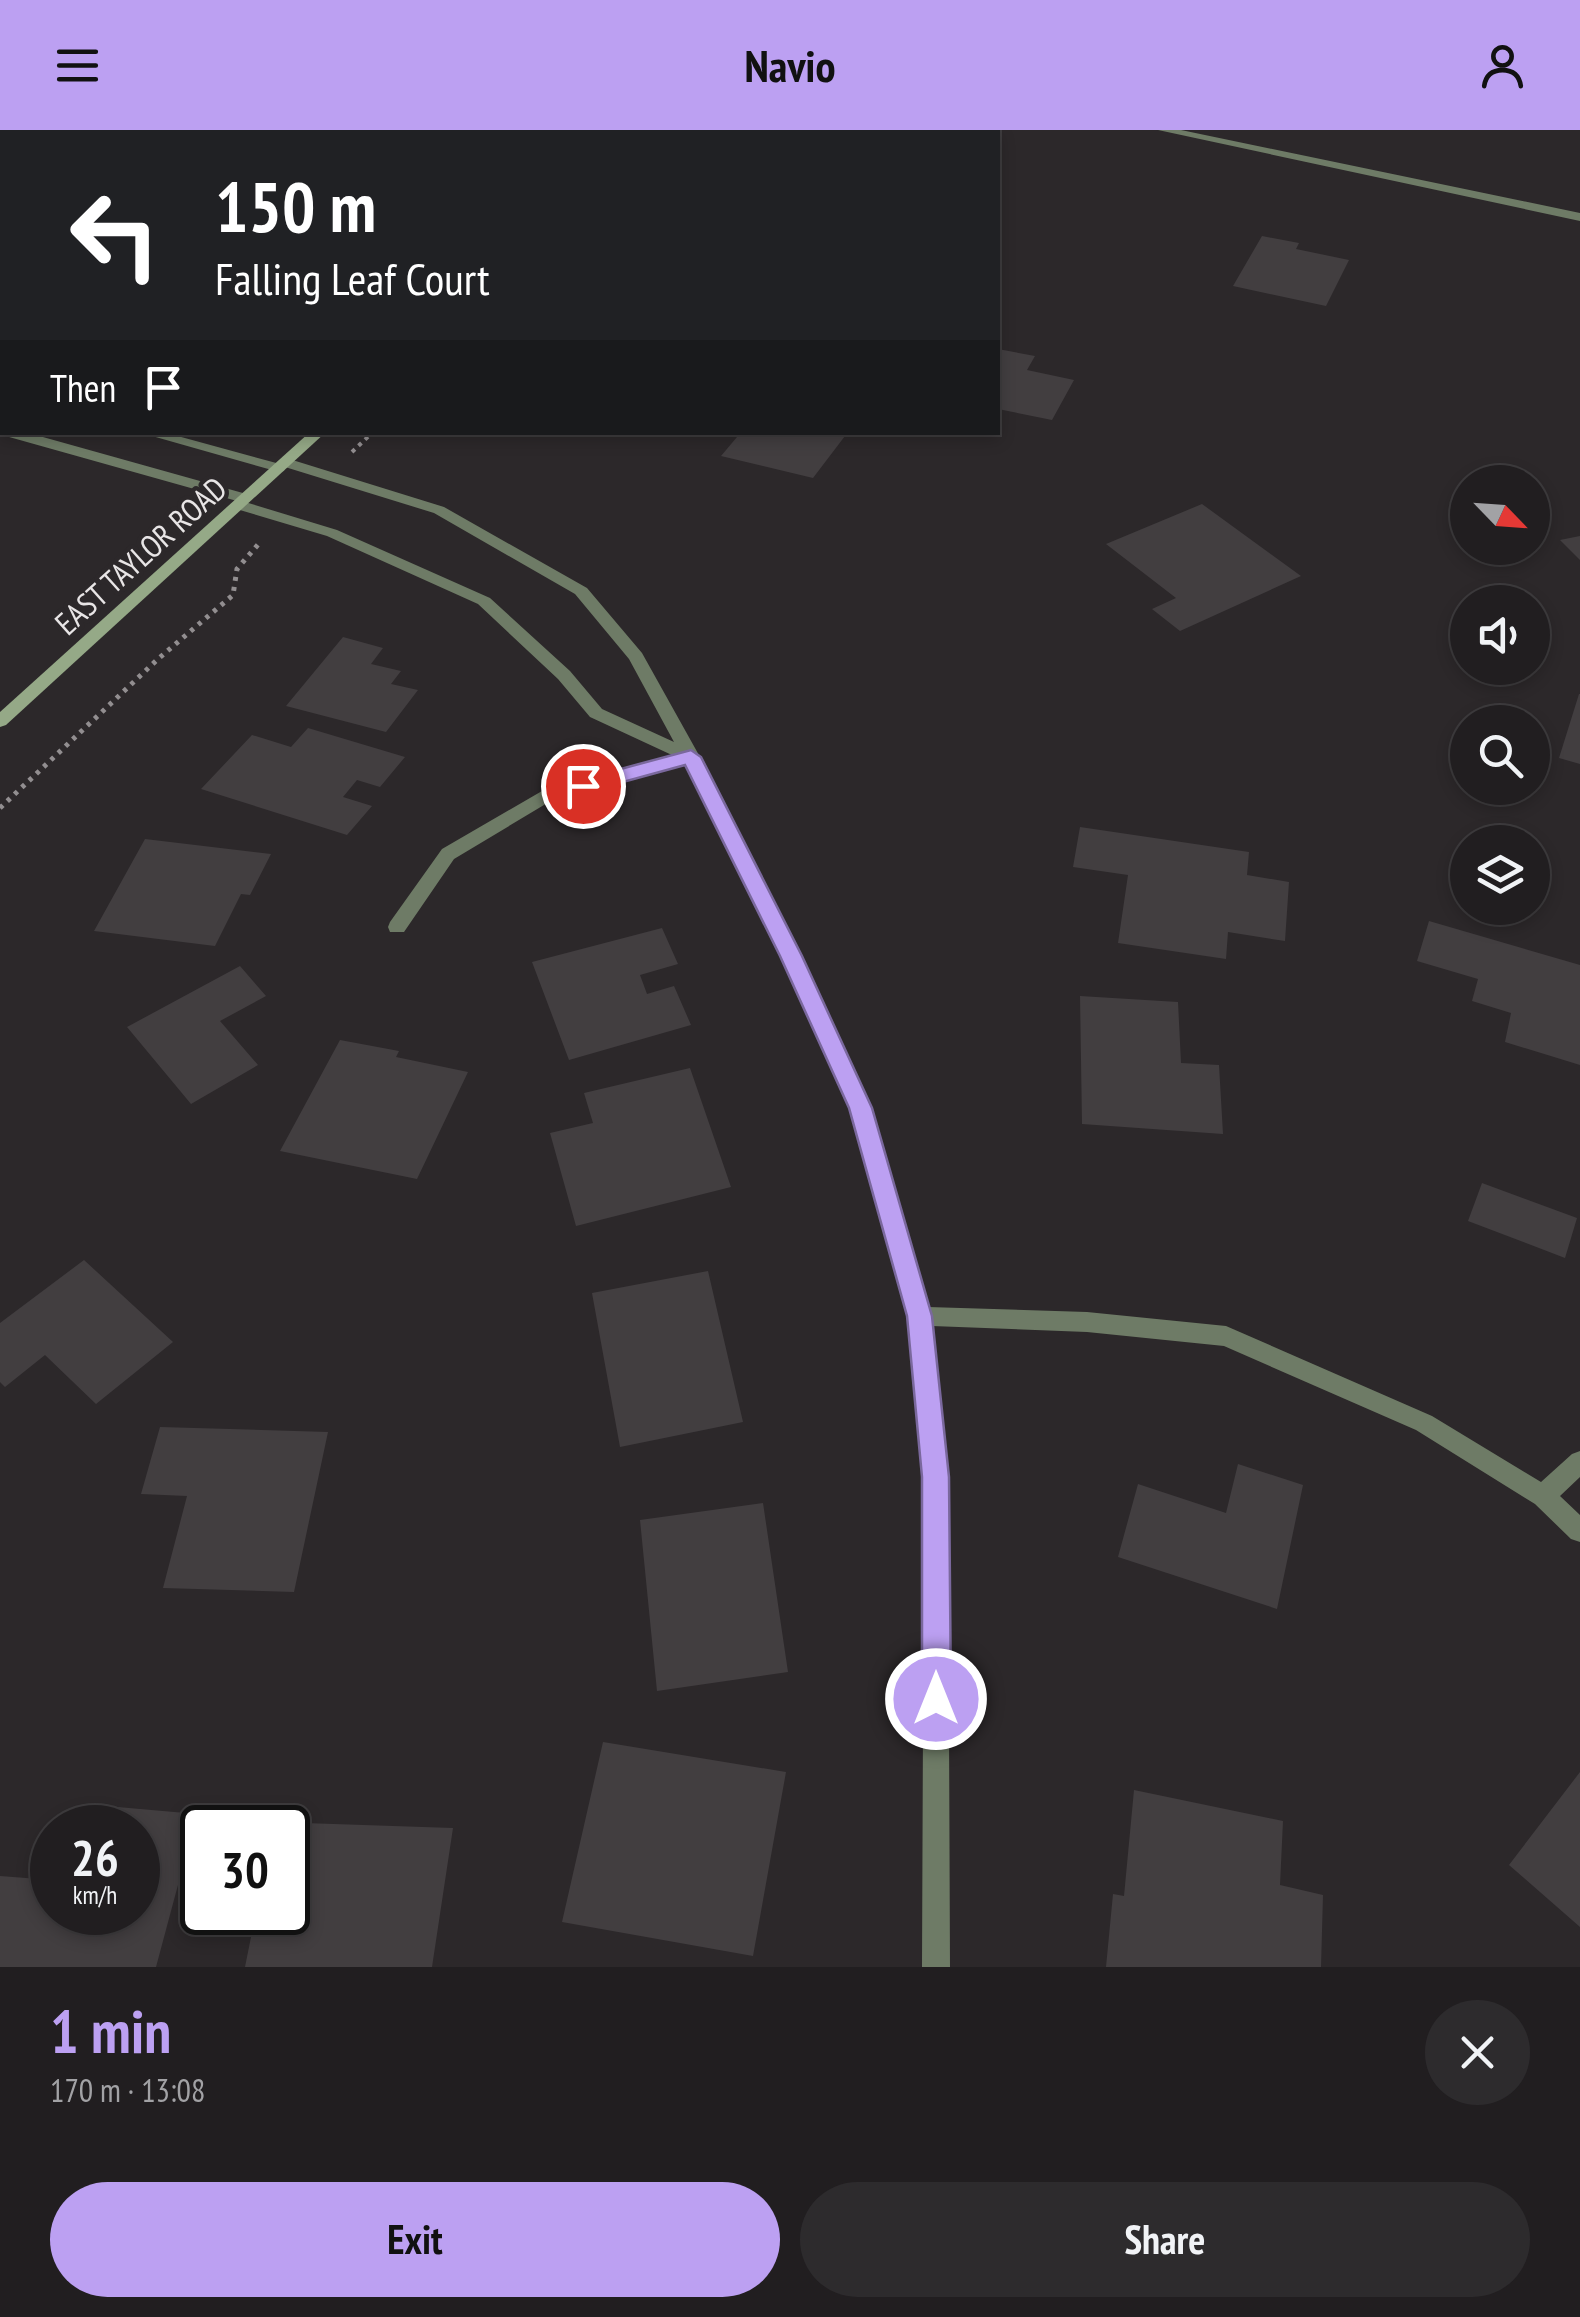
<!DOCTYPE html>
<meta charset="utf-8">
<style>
:root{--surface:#211e20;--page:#2d2b2d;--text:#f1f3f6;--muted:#a2a2a5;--line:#3e3c3e;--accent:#bca0f2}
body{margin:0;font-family:"PT Sans Narrow",sans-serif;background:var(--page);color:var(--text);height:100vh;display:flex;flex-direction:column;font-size:38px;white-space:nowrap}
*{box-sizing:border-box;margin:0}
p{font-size:32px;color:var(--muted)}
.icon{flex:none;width:55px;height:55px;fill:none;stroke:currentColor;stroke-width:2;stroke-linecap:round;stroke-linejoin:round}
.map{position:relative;height:1837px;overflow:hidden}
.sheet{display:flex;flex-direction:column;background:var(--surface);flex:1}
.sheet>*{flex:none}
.top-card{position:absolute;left:0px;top:0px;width:1000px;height:305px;box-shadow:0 5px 15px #0003,0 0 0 2px var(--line);background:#202124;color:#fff;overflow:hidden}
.needle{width:65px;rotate:115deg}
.tools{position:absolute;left:1450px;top:335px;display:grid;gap:20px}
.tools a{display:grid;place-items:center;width:100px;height:100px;border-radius:50%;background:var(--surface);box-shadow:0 5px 15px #0003,0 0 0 2px var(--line);font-size:50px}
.speed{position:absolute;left:30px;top:1675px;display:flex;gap:20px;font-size:50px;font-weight:700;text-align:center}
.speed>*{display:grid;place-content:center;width:130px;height:130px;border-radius:50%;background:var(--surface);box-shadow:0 5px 15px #0003,0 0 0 2px var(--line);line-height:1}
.speed small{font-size:25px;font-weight:400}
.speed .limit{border:5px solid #111;border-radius:15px;background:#fff;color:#111}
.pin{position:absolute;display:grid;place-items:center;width:85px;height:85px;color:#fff;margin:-42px;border:5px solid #fff;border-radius:50%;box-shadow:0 2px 10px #0007}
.me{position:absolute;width:110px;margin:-55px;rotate:0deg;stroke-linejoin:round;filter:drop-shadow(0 0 8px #0008)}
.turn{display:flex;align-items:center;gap:35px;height:210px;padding:0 50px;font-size:45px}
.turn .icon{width:130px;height:130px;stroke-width:2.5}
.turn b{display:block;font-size:70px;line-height:85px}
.then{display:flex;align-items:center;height:95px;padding:0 50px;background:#0003;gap:20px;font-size:38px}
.round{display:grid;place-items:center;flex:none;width:105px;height:105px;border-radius:52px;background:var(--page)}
.headline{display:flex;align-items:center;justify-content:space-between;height:170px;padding:0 50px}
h1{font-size:60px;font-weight:700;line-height:75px;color:var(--accent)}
.action{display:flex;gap:20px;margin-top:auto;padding:20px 50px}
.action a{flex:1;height:115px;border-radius:60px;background:var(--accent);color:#111;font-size:40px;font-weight:700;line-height:115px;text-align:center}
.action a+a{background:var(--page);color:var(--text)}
header{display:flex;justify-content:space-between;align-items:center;height:130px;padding:0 50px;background:var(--accent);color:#111;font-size:45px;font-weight:700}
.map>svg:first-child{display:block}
.building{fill:#423e40}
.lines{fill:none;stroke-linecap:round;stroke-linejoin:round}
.path-far1{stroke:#928e90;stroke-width:4;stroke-dasharray:4 5;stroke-linecap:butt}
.path{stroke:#928e90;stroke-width:5;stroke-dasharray:4 6;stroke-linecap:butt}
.minor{fill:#6e7b66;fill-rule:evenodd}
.secondary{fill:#95a987;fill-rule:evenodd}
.route{fill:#bca0f2;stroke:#7a689d;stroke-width:2.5}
.labels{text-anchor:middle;stroke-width:9;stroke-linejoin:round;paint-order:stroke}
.far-street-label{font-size:32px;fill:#e8e5e6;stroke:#2c282a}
</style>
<header><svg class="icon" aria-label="menu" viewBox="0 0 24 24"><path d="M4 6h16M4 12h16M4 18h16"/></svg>Navio<svg class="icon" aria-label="person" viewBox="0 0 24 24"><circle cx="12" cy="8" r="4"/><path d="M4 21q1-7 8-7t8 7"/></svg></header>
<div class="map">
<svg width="1580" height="1837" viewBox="0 0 1580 1837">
<rect width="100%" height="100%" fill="#2c282a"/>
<!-- building -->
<path class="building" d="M1262 106 1299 113 1296 119 1349 130 1326 176 1233 156Z
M998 219 1035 226 1027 240 1074 250 1052 290 998 279Z
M724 302H830L845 306 813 348 721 326 737 307Z
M1202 374 1301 446 1180 501 1152 479 1176 468 1106 414Z
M1580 406V430L1560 410Z
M343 507 383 518 371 534 401 541 391 554 418 560 386 602 286 576Z
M1579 564H1580V634L1559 628Z
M308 598 405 627 380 657 357 650 343 667 372 676 347 705 201 659 252 605 291 617Z
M1080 697 1249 722 1247 745 1289 752 1285 811 1228 802 1226 829 1118 813 1128 745 1073 737Z
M145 709 271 724 250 765 241 764 215 816 94 801Z
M1429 791 1580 835V935L1505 912 1511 883 1472 871 1478 849 1417 831Z
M662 798 678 834 640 845 647 864 674 856 691 895 569 930 532 832Z
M240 836 266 866 220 891 258 935 191 974 127 897Z
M1080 866 1178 872 1181 933 1219 935 1223 1004 1082 994Z
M340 910 399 921 396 927 468 942 417 1049 280 1021Z
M690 938 731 1057 576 1096 550 1003 593 993 584 963Z
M1482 1053 1577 1088 1565 1128 1468 1091Z
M84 1130 173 1212 96 1274 45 1225 5 1257 0 1252V1193Z
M708 1141 743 1292 620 1317 592 1163Z
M160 1297 328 1302 294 1462 163 1458 187 1366 141 1364Z
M1238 1334 1303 1355 1277 1479 1118 1427 1138 1354 1226 1383Z
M763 1373 788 1542 657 1561 640 1390Z
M603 1612 786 1642 753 1826 562 1792Z
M1580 1642V1797L1509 1735Z
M1134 1660 1283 1691 1280 1755 1323 1765 1321 1837H1106L1113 1764 1124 1766Z
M106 1676 197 1684 156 1837H0V1746L52 1750V1782H138V1698H100Z
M274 1692 453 1698 432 1837H245L256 1782H288V1698H273Z"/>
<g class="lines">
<!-- path-far1 -->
<path class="path-far1" d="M352 322 373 302"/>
<!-- path -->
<path class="path" d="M0 678 158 529 233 465 237 439 261 411"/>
<!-- minor -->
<path class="minor" d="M1158 0H1181L1580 83V91Z
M2 151V160L0 161V152Z
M0 260H2V269H0Z
M2 299V302H25L250 365 253 368 245 372 337 400 490 468 570 541 602 579 674 612 629 529 575 464 434 383 285 337 284 341 279 342 138 302H163L280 334 281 329 286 328 444 377 587 458 642 523 700 627 801 827 870 978 928 1177 1087 1182 1226 1196 1432 1286 1541 1352 1572 1324 1580 1321V1347L1560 1366 1580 1385V1412L1571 1409 1535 1374 1416 1300 1224 1216 1087 1202 932 1196 948 1347 950 1837H922L924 1347 909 1186 850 978 781 827 686 634 554 669 454 729 404 802H390L388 797 390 792 442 719 542 661 674 626 590 587 558 549 478 474 327 406 233 378 230 375 237 371 2 305Z"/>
<!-- secondary -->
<path class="secondary" d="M310 302H326L6 595 0 597V582Z"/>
</g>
<!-- route -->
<path class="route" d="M691 620 701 627 802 826 872 978 932 1186 949 1347 951 1569 947 1580 936 1584 926 1580 922 1569V1347L907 1186 849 978 780 826 685 635 583 663 573 656 576 651Z"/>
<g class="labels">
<!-- far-street labels -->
<g class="far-street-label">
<text transform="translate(141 426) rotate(-42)" y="11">EAST TAYLOR ROAD</text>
</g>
</g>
</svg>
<div class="tools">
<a><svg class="needle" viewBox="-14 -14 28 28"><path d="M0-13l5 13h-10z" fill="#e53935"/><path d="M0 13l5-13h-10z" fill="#a2a2a5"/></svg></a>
<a><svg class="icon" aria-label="sound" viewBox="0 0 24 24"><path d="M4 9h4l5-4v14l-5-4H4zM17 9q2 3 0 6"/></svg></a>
<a><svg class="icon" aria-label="search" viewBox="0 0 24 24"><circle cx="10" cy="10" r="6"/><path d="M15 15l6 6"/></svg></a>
<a><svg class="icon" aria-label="layers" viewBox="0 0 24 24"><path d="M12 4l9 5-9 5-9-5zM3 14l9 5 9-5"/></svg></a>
</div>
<div class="speed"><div>26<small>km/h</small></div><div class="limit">30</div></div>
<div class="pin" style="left:583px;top:656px;background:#d93025"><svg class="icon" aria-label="arrive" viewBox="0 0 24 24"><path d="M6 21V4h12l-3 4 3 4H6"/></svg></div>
<svg class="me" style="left:936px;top:1569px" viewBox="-20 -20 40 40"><circle r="17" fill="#bca0f2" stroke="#fff" stroke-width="3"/><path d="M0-11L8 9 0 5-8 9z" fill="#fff"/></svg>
<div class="top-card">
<div class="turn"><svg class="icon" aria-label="left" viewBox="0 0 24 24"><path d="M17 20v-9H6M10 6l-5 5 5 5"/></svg><div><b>150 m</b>Falling Leaf Court</div></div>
<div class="then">Then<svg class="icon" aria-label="arrive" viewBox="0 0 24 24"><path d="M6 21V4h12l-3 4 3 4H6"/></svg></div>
</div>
</div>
<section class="sheet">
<div class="headline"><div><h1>1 min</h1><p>170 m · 13:08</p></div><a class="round"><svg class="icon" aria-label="close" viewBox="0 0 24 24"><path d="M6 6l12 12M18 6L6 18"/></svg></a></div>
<div class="action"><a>Exit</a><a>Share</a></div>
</section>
